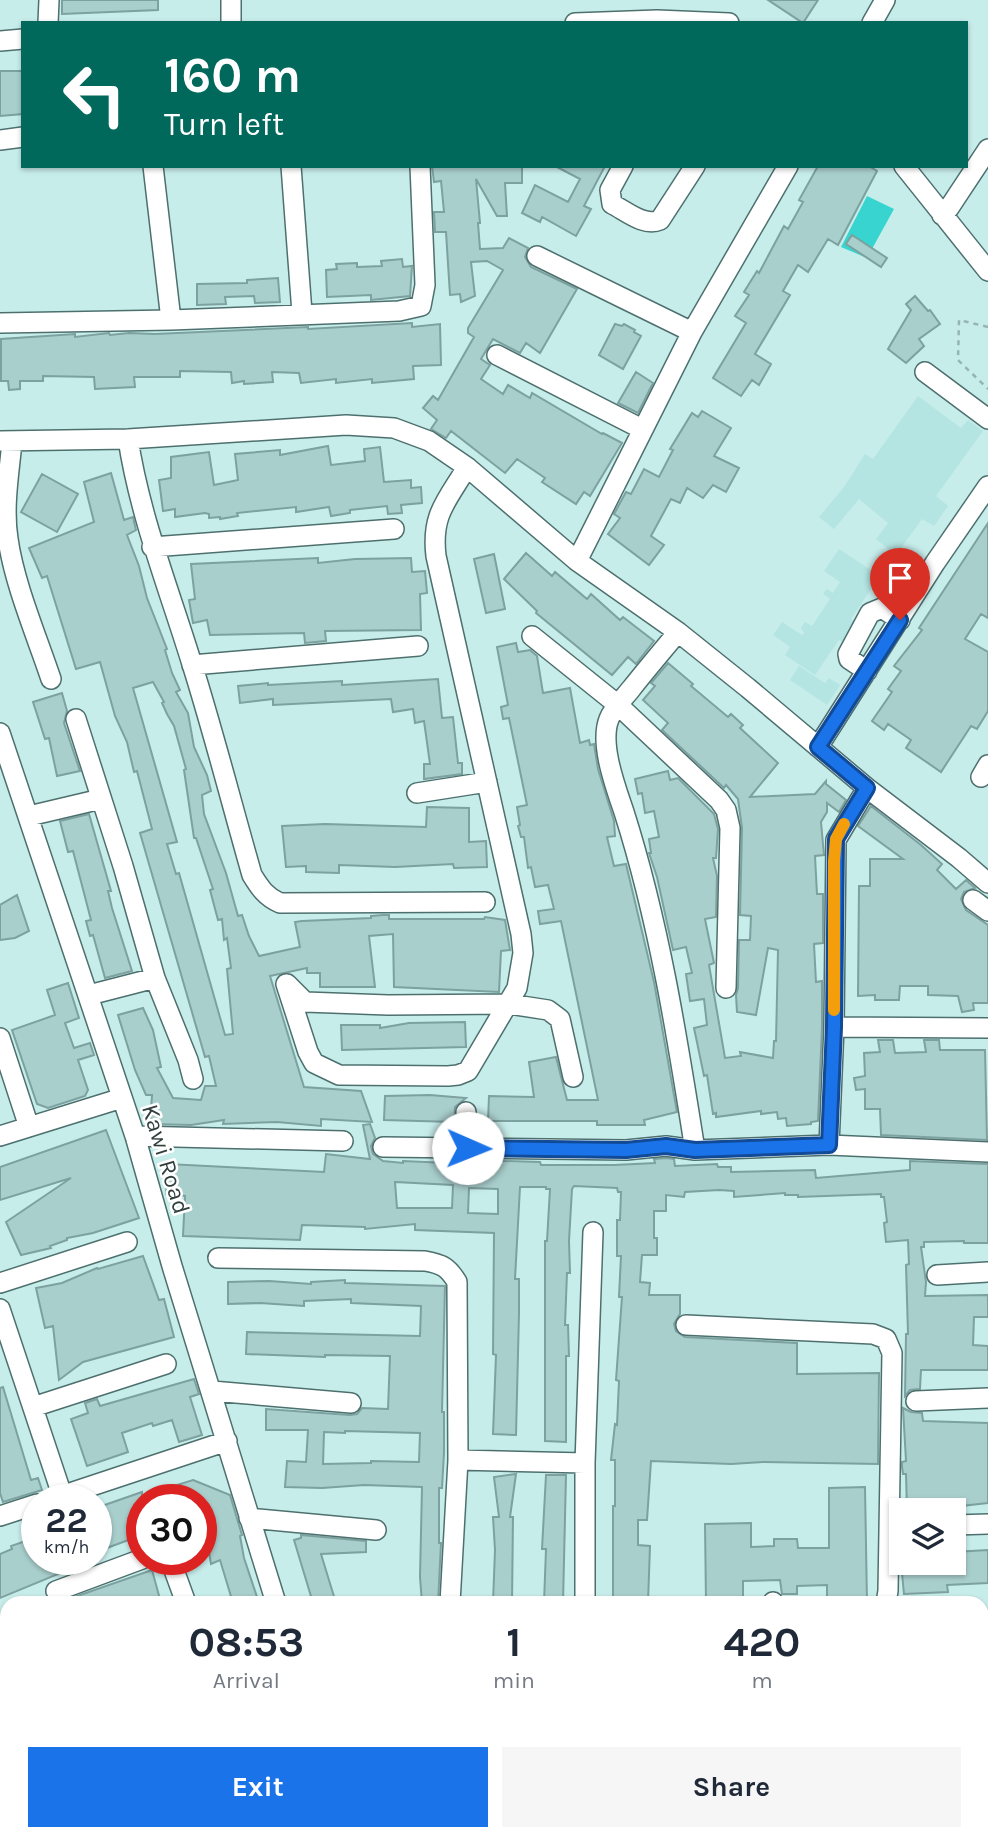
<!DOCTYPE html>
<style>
:root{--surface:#fff;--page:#f6f6f7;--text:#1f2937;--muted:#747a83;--accent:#1a73e8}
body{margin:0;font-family:Karla,sans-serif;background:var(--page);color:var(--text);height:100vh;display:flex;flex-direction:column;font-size:26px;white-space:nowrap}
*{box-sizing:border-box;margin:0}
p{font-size:23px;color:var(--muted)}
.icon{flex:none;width:38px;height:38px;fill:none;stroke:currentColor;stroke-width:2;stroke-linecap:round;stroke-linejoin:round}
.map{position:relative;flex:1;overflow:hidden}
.details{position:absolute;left:0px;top:1596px;width:989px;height:245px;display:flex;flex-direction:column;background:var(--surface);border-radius:21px 21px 0 0;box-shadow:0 2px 5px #0004}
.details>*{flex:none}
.hud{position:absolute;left:21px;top:21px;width:947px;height:147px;border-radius:0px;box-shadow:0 2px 5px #0004;background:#00695c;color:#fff;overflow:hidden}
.fabs{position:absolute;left:889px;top:1498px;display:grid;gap:14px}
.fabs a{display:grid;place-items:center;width:77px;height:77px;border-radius:0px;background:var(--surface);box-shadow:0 2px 5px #0004;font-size:35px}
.speed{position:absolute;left:21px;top:1484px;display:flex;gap:14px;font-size:35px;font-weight:700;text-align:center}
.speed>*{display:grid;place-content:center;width:91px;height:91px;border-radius:50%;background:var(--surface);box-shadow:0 2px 5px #0004;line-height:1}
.speed small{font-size:18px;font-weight:400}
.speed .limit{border:10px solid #d22;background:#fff;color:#111}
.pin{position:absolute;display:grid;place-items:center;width:60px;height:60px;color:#fff;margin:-72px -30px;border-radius:50% 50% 50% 0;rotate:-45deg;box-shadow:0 0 7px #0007}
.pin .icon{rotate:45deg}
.me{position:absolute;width:77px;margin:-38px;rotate:91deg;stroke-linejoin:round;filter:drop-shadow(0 0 5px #0008)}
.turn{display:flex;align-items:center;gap:24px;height:147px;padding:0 28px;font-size:32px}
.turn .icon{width:91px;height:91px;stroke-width:2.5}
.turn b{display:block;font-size:49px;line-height:60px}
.eta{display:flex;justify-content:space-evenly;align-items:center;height:119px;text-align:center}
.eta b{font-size:42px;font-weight:700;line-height:49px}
.action{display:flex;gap:14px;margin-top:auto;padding:14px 28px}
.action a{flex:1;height:80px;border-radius:0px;background:var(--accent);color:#fff;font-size:28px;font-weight:700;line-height:80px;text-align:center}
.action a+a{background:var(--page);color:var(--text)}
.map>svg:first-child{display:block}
.built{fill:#b4e5e2}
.water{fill:#37d4d0}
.building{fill:#a9cfcd;stroke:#7ca19f;stroke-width:2;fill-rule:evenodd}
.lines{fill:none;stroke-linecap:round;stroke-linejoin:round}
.minor-casing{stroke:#4d706e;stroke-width:22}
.path{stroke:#95b4b2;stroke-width:2.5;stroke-dasharray:5 5;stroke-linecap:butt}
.minor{stroke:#fff;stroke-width:19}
.route-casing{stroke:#114b97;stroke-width:18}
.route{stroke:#1a73e8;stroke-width:12}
.slow{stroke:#f59e0b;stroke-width:12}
.labels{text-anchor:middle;stroke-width:5;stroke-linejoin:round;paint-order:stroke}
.street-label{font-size:24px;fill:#303f3e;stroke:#fff}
</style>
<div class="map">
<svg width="988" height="1841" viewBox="0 0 988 1841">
<rect width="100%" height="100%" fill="#c7edeb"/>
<!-- built -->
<path class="built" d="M918 396 961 428 968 420 983 431 936 496 948 506 934 526 922 519 896 555 876 539 888 523 859 499 834 529 819 517 844 487 865 454 873 459Z
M839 549 880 576 889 563 906 575 897 589 879 577 851 619 862 626 849 646 839 640 815 675 785 655 790 647 773 635 782 622 802 635 804 633 801 628 805 622 812 626 830 599 823 594 827 589 833 593 840 582 824 571Z
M799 666 825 683 829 678 840 685 827 705 790 680Z"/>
<!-- water -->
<path class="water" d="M867 196 894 209 867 258 841 247Z"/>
<!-- building -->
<path class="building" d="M62 0H158V10L62 14Z
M768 0H818L803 23Z
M0 71H23V114L0 116Z
M432 166H522V183H505L507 216H497L476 179 480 223H478L480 249 503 248 509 238 528 248 525 257 531 267 577 289 540 353 526 343 520 353 493 339 481 359 490 365 481 379 503 394 508 385 530 398 532 393 602 434 603 433 622 443 590 496 584 492 576 504 542 482 545 478 517 459 505 473 451 431 446 438 431 429 437 420 423 408 433 396 438 400 474 337 468 333V328L503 270 487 261 471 262 475 296 461 302 460 294 450 295 446 232H435L434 212H444L441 181 434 182Z
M555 166H605L584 206 591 209 576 236 542 217 540 222 522 213 535 185 568 202 580 179Z
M818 166H869L877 171 838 245 828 239 808 272 798 265 783 291 790 295 755 354 771 364 759 385 752 380 741 396 713 378 746 323 735 316 749 295 744 292 757 271 759 273 784 226 788 229 803 202 799 200Z
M852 235 887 258 881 267 846 244Z
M402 259 403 267 412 266 410 296 371 300V295L327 297 326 270 337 269 336 264 357 263V267L382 266 381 261Z
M278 278 280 302 255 303 254 296 225 297 226 304 197 305V284L247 283V280Z
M915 296 928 311 930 310 940 324 919 339 924 346 906 363 888 349 911 310 906 304Z
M412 323V327L440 324 441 365 413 366 414 379 372 383V379L336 383V379L301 383 299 373 272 372 273 382 244 384V381L232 383 231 372 180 371V377H134L135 387 95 389 94 377 43 376V381H20V389L9 390 8 381H1V339L75 334V337L109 333 110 335 129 333 155 334 308 327V329Z
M615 324 622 326 624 324 635 330 634 332 641 336 623 369 599 355Z
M636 372 653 383 638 413 618 403Z
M702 411 731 428 714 456 739 468 726 492 713 485 703 498 687 488 680 503 671 499 651 536 664 545 649 565 608 534 620 518 614 514 626 492 631 494 644 469 659 477 673 450 670 449 692 413 698 417Z
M328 446 331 465 365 461 364 449 380 447 384 482 411 480V488L421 487 422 503 401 505 402 513 388 514 387 506 350 510V513L331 516 329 507 296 512V507L237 513 238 516 220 519V517L209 518V514L205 513 175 517V509L163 511 159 480 171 478V457L209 452 214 485 238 480 235 454 280 450V455Z
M111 473 124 520 133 517 136 530 127 535 139 566 147 598 167 649 165 650 172 673 180 690 176 692 188 713 194 747 207 775 211 791 202 795 204 814 226 873 238 916 242 915 249 936 259 956 300 947 295 922 302 921 371 918V916L383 915H389V919H484L485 917 505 920 510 950 501 951 499 992 394 987 393 934 369 936 375 987H320V973H307V968L270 976 304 1087 361 1091 372 1122 321 1119V1126L277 1122 223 1124 224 1120 191 1125 150 1124 152 1095H146L135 1070 118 1015 143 1008 153 1030 161 1067 157 1068 173 1098 201 1100 205 1086H216L209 1056 205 1057 140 833 152 829 137 771 134 772 127 742 115 716 100 662 76 669 47 576 42 578 29 548 94 522 84 482ZM153 682 164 702 162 703 167 714 174 726 186 769 184 770 194 838H196L213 889 210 890 218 920 222 919 224 940 227 938 231 968 227 969 233 1034 225 1035 179 873 176 874 167 844 177 842 133 688Z
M42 474 78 494 57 532 21 512Z
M988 523V618L981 614 965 639 988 652V711L977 729 971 726 941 772 906 748 911 740 888 724 884 730 872 721 892 692 888 689 901 671 894 666 922 630 919 628Z
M526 553 552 576 555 572 587 599 591 594 620 620 623 617 654 641 636 664 628 657 612 675 536 613 537 611 504 579Z
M494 554 505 609 486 613 474 559Z
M318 558V563L355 559 411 558 412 572 425 571 427 593 420 594 421 630 325 631 326 641 305 643 304 633 210 635 207 620 193 623 189 600 195 599 191 564Z
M516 643 518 652 530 650 537 656 543 693 570 688 580 743 589 740 590 745 594 744 598 769 614 821 615 836 607 837 614 866 626 864 654 982 677 1112 644 1120 645 1125H597V1121H488L489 1096 534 1097 529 1062 556 1057 567 1100H598L561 921 540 924 538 911 554 909 548 885 535 887 531 867 528 868 524 837H521L518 826 520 825 517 807 527 805 509 718 503 719 501 707 508 705 497 647Z
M668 663 693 684 691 686 728 717 731 714 743 725 740 728 778 763 750 797 815 794 826 781V784L846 800 839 812 827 803V812L821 822 824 855 815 856 817 894H823V943L814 944 816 982 822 981V1027L818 1121 811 1122V1124L787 1126 786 1118 778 1119 777 1112 761 1114V1111L716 1117V1113L713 1114 707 1075 704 1076 694 1028 707 1025 704 999 690 1001 686 974 692 973 686 947 673 950 657 877 649 853H651L649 839 659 837 654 811 645 813 642 793 638 794 635 779 668 771 670 780 678 778 714 814 718 829 716 858H713L717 876 716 917 705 919 714 963 709 965 725 1058 741 1056 740 1052 773 1058 774 1041H776L778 950 768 948 756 1015 737 1012 736 995 738 988 739 940H750L751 916 740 915 742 828 738 799 726 785 724 788 662 730 668 723 643 700 655 686 651 683Z
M438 679 442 718 453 717 458 763H462V774L424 779V764H430L424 721 415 723 413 709 393 712 391 699 273 705V699L240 703 238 686 268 683V685L342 681V685Z
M62 693 67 711 64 723 80 771 57 776 49 738 45 739 33 702Z
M871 806 921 845 942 864 937 870 956 889 966 880 975 888 964 892 961 899 966 910 988 925V1003H973L974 1010 962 1012 958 996 928 995V986H900L899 1000H875V995L858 996 859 886H870V859H903L858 826Z
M427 807 469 808V842L486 841 487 867 454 868 453 864 395 867 339 865V873L306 872V866L286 867 282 826 325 824 426 827Z
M89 814 111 891H108L112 908 132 971 105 978 93 935 90 936 86 921 91 920 73 851 68 852 60 821Z
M17 895 29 931 15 938 0 940V905Z
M68 983 79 1018 65 1023 74 1048 90 1043 94 1055 78 1060 88 1090 85 1096 48 1108 37 1104 12 1030 55 1015 47 990Z
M465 1022 466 1047 342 1050 341 1025H380V1028L409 1023Z
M878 1040H893L895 1053 926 1052 924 1040H939L940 1050H985L987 1140 881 1135 880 1109H865V1089L856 1090 854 1078 865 1076 864 1053 880 1052Z
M430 1095 466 1098 455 1107 454 1122 384 1120 385 1096Z
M370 1124 375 1138 371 1146 373 1154 383 1161 403 1163V1161L471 1164V1160L540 1162 541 1165H614L655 1163 654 1159 666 1158 674 1159 675 1166 717 1164 718 1167H731V1172L815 1170 816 1178 910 1170V1161L988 1164V1243H964V1241L924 1242V1247H921L926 1282 925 1296 988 1295V1317H974L973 1345 988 1346V1370H921L920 1389 910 1390 905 1396 906 1334H908L906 1265 909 1264 908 1240 886 1242 884 1223 887 1222 884 1197H881V1194L798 1197V1195H785V1193L734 1197V1191L719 1190 685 1192 684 1197 666 1195V1211H654V1238H657V1255H642L640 1282 650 1283 649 1295H680V1314L674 1324 676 1331 685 1337 797 1343V1374L879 1373 878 1464 763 1462 731 1464 651 1461 647 1520H638V1545L650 1546 648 1603H613V1506H615V1460H611L615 1424 617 1425 619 1381 616 1380 622 1297H619L621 1256H617V1220H620L621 1192H618L617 1188 574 1186 572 1189 569 1241 570 1273H567L565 1325H568L569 1356H566V1442L545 1441V1241H547L550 1189H546V1187H520L515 1279H519V1313L516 1435 493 1434 496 1355 493 1354 494 1233 415 1230V1224L365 1229V1227L302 1225 300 1240 183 1236 185 1196 166 1194 168 1164 324 1172 326 1154 370 1159 363 1125ZM395 1182 453 1185 452 1208H397ZM469 1188 498 1189V1214L468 1213Z
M106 1130 139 1218 93 1233 67 1238V1240L50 1246 51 1248 21 1255 6 1222 71 1178 0 1200V1167Z
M143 1256 159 1300 164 1299 174 1337 83 1362 59 1380 53 1326 45 1328 36 1288 62 1283 97 1268 98 1269Z
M345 1280V1283L445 1286 442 1412H444V1453L442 1488H439V1543H441L438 1603H422L420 1577 422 1487 364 1485 322 1488 285 1487 287 1461 306 1462 308 1430H266V1409L350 1415 357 1414 362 1408 388 1409 390 1356 325 1355V1357L246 1354 247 1332 420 1336 421 1306 351 1303V1299L304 1301V1306L260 1303 228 1304V1282L269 1281 311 1284V1282ZM345 1431 420 1433 419 1462 371 1461V1463L323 1464 324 1432 345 1433Z
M194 1379 199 1394 190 1397 202 1435 179 1442 172 1420 153 1426 152 1423 122 1433 128 1452 87 1466 71 1419 88 1413 85 1403 97 1399 100 1406Z
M3 1387 31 1480 38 1478 42 1490 3 1502 0 1493V1388Z
M903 1408 911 1412 922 1413 923 1421 988 1423V1503L953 1507V1510H907L906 1474H903L902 1467V1462L906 1461Z
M516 1474 510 1517H513L512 1603H493L495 1550 493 1517H499L494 1477Z
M546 1475H566L563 1603H544L546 1549H542Z
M193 1480 230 1495 242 1535 240 1536 244 1558 259 1603H233L220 1560 211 1564 208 1546 201 1548V1500H142V1535L96 1552V1508L142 1492V1496Z
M865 1487 867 1603H827V1585L797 1586V1594H782L780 1580 743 1581V1603H706L705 1524 751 1523V1547L774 1546V1539H797L798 1548H829V1488Z
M301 1535 366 1541V1552L321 1554 336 1603H313L294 1540 301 1538Z
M37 1537V1559H59L63 1572 0 1598V1554L12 1549 11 1546Z
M988 1550V1583L947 1585 948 1592 904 1594 901 1563H954V1552Z
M152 1570 161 1603H56L60 1602Z"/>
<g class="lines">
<!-- minor casing -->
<g class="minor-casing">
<path id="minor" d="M48 23 49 0
M231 23V0
M575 23 657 20 729 23
M872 23 885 0
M0 41 23 39
M0 140 23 137
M153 166 171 320
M291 166 302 313
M623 166 610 190 612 204C626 211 644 227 660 220L695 166
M904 166 988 271
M942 215 949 208 988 149
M537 256 692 332
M0 323 171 320 399 311 421 306 425 285 420 166
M497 355 642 429
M925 372 988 419
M128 439C140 517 169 589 192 664 214 734 232 805 252 875 260 888 266 897 280 903L485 902
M0 441 128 439 346 425 394 428 429 441 467 467 577 561 678 632 748 688 867 788 959 858 988 883
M12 442C9 474 3 507 8 539 14 583 37 637 51 679
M152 547 394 529
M577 561 692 332 788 166
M678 632C662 651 646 670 631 689 624 698 613 708 609 719 599 744 616 788 624 812 659 922 677 1036 695 1150
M532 636 618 705 719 800 726 810 730 828 726 988
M192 665 418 646
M867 671 849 659 848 654 870 613 882 608 900 620
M76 719 123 866 155 978 188 1060 193 1079
M0 733 135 1136 172 1266 276 1603
M818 747 935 563 988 486
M981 777 988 765
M417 793 487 782
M29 816 101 799
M973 900 988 911
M286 984 308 1052 314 1063 339 1075 448 1076 458 1075 468 1071 517 988 523 953 521 934 436 556C431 514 447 501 467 467
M287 984 305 1002 388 1005 509 1004 548 1010 560 1019 573 1077
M89 995 155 978
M834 1027 988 1028
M0 1038 29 1127
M466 1112 468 1148
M0 1136 122 1098
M135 1136 343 1141
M829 1145 834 1027 836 840 867 788
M383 1147 626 1150 666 1146 695 1150 829 1145 988 1152
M218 1258 425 1261C442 1264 448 1267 457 1282L458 1460 450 1603
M937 1275 988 1272
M0 1283 127 1242
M0 1309 62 1495
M686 1325 873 1334 886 1339 892 1353 888 1591 886 1603
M212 1391 351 1403
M916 1401 988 1398
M33 1407 166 1364
M458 1460 585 1463
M49 1500 227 1441
M0 1516 37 1504
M249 1518 376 1530
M954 1525 988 1524
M170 1559 186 1603
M56 1591 142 1559
M773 1602V1603
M585 1603V1463L593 1232
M982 1637 988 1635
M0 1725 7 1744
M461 1834 462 1841
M875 1834 877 1841
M351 1838 366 1834
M53 1841 72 1834"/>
</g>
<!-- path -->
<path class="path" d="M988 327 959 320 958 360 988 389"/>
<!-- minor -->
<use href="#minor" class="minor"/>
</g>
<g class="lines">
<!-- route casing -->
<g class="route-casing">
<path id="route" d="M468 1148 626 1150 666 1146 695 1150 829 1145 834 1027 836 839 867 788 818 747 900 620"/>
</g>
<!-- route -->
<use href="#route" class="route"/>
<!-- slow -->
<path class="slow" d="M834 1010V861L836 839 844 824"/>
</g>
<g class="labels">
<!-- street labels -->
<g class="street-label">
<text transform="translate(166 1159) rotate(73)" y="8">Kawi Road</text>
</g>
</g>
</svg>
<div class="fabs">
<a><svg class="icon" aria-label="layers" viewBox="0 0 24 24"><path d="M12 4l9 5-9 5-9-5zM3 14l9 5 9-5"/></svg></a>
</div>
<div class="speed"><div>22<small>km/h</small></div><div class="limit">30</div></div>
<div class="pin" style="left:900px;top:620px;background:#d93025"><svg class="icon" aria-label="arrive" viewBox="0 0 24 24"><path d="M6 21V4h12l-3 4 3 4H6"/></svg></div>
<svg class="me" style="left:468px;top:1148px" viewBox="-20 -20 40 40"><circle r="19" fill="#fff"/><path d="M0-13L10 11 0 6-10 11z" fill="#1a73e8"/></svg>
<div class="hud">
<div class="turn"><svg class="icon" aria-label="left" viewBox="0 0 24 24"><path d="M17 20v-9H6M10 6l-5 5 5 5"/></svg><div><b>160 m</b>Turn left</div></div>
</div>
<section class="details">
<div class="eta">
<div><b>08:53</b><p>Arrival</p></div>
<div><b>1</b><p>min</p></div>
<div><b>420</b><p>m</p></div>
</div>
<div class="action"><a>Exit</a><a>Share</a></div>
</section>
</div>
